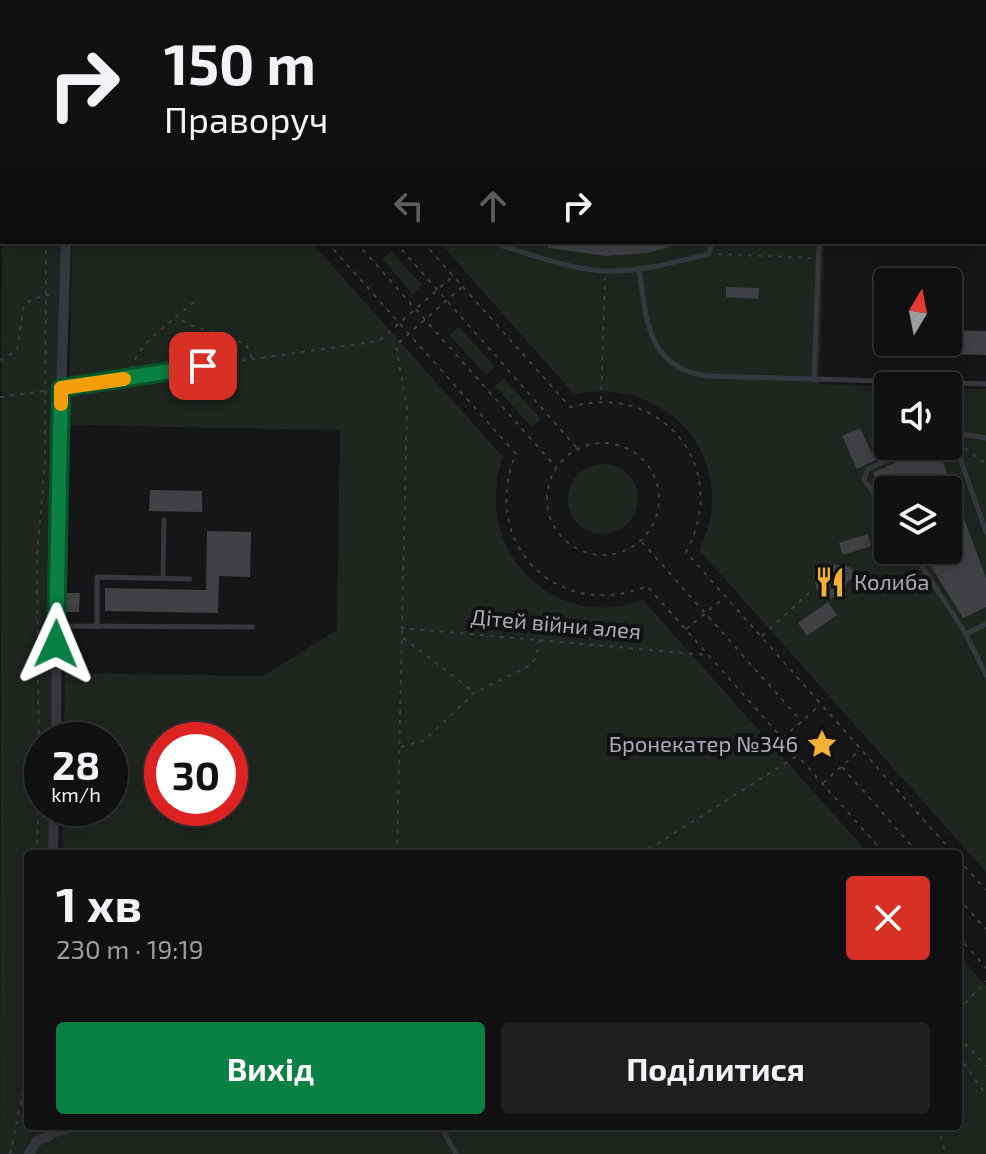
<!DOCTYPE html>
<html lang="uk">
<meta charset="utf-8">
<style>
:root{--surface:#101012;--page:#1e1e20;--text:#f1f3f6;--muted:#9c9d9f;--line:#303032;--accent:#0b8043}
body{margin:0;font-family:"Exo 2",sans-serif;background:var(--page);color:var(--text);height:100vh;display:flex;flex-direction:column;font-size:30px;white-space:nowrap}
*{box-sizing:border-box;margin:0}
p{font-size:26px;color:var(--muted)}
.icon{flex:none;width:44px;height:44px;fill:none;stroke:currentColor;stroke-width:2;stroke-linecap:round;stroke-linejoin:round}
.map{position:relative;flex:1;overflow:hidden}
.sheet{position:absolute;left:24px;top:850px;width:938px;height:280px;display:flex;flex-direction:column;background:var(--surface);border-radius:8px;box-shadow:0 4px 20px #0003,0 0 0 2px var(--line)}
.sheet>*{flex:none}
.top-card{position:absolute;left:0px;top:0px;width:986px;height:244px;box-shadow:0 4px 20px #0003,0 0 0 2px var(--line);background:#101012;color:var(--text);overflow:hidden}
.needle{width:52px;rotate:10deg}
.tools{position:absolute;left:874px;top:268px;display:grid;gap:16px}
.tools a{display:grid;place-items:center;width:88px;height:88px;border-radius:8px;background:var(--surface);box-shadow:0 4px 20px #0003,0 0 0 2px var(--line);font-size:40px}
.speed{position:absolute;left:24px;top:722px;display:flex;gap:16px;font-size:40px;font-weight:700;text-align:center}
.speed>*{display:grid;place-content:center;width:104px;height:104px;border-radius:50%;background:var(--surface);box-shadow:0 4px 20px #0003,0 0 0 2px var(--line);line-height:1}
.speed small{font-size:20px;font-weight:400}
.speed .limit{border:12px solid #d22;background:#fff;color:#111}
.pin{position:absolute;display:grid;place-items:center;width:68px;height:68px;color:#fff;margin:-34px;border-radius:16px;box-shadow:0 4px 12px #0006}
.me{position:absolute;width:88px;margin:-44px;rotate:1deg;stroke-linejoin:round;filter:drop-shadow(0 0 6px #0008)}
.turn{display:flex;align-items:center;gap:28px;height:168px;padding:0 32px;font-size:36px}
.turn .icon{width:104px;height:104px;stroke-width:2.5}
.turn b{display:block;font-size:56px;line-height:68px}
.lanes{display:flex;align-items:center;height:76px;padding:0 32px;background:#0003;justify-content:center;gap:40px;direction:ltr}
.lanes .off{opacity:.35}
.round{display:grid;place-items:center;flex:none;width:84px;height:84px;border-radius:8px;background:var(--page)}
.head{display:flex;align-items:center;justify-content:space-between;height:136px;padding:0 32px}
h1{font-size:48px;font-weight:700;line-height:60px}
.action{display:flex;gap:16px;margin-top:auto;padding:16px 32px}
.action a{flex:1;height:92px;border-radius:8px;background:var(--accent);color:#fff;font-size:32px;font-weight:700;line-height:92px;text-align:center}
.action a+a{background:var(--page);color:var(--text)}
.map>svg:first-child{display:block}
.green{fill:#1e261f;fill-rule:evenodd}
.building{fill:#404145}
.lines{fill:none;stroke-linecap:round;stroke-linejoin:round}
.path{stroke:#3d3f44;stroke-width:2;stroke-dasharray:4 6;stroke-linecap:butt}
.lane{stroke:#37383d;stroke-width:5}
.street{stroke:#37383d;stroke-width:10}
.secondary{stroke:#45474d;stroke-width:14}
.route-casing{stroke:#07532c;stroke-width:20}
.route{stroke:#0b8043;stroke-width:14}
.slow{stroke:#f59e0b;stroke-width:14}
.labels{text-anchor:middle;stroke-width:8;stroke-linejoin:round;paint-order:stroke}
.poi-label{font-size:22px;fill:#a8adb8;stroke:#111113;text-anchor:start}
.street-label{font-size:22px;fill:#a8adb8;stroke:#111113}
</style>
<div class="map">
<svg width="986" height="1154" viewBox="0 0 986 1154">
<rect width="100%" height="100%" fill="#161618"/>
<!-- green -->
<path class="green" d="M269 0H832L271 2Z
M2 217V242H61L54 740H42V808H53L52 854H28V1126H48L49 1130 58 1126H958V954L986 986V1154H0Z
M72 242H311L503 457C471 547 551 634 643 600L869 854H62L63 808H110V740H64L65 673 263 676 337 630 340 430 69 425ZM162 740H230V808H162Z
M439 242H824L819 384 888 387V446H948V389H986V872L699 550C744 462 667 374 574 394ZM888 490H948V550H888Z
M391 251 422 285 413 294 382 259Z
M459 327 495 367 486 375 449 335Z
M504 378 541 419 531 427 495 386Z
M568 499a35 35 0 1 1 70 0a35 35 0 1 1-70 0Z"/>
<!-- building -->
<path class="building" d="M548 242H676V245L647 253 606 256 548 248Z
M726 287 759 288 758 299 726 297Z
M948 330 986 331V355L906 353V342H948Z
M860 428 875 460 857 469 842 436Z
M931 446H937L986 578V607L963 618 921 550H948V490H884L873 473Z
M150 490 202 491V512L149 511Z
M207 531 251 532 250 577 219 576 218 613 105 611V588L206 590Z
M868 534 871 546 843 555 839 543Z
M831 564 850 567 857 576 848 581 840 595 829 599 816 588 815 577 821 568Z
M66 593H80L79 612H66Z
M828 602 837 615 807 636 798 623Z
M66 654 76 655 75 673H65Z"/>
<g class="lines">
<!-- path -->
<path class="path" d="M159 0 161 2
M353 0 355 2
M22 2 24 0
M72 2 75 0
M204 2 206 0
M274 2 276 0
M0 22 2 20
M0 57 2 59
M0 185 2 183
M327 242 516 454C478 543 558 623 647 586L885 854
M356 242 556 467
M395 242 577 448
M423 242 570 407C662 381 732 467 686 552L954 854
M0 244 2 242
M718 254 811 258
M462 287 396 345 407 409 402 628 707 655
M194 302 176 317 190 325 246 344 252 358
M0 360 17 351 24 305 33 299 55 293
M212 365 379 341 452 277
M131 369C137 348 160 330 176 317
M0 397 50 390
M601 400 605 278
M547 499a56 56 0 1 1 112 0a56 56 0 1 1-112 0Z
M965 448 986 464
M642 542 802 722
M686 629 724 598
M762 636 809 593
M403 638 474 692
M783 738 820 705
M401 747 425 740 474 693 529 666 536 658 540 639
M842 767 919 854
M823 783 860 750
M657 844 797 756
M37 854 39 768 37 556 45 462 46 242
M397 854 402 628
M958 859 986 890
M958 898 986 929
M958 936 986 968
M958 1011 986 981
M958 1036 986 1066
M958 1055 984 1092
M937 1126 946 1154
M10 1154 22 1096 28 1014"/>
<!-- lane -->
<path class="lane" d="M436 0 438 2
M726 0V2
M502 2 503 0
M827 2V0
M863 2 864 0
M0 115 2 113
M984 160H986
M502 242 503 246C536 256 569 269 605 271 640 272 675 262 709 254L712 242
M639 268C646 317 646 367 706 376L986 384
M814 380 819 242
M62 388 203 366
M951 432 986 532
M951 432 986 438
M888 515 864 479 868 469 918 446
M911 550 966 634 986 675
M163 578 164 520
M57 626 253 627
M97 627V577L190 579
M966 634 986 624
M641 854 649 849
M441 1126 456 1154
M50 1136 85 1126"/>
<!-- street -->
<path class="street" d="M56 740 58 488 66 242
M53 854 54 808
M29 1154 37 1141 49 1136V1126"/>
<!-- secondary -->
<path class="secondary" d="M237 2 239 0
M0 210 2 208"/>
</g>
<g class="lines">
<!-- route casing -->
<g class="route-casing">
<path id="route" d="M56 644 61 388 203 366"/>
</g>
<!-- route -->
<use href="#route" class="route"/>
<!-- slow -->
<path class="slow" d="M61 404V388L124 379"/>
</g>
<!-- icons -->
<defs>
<g id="restaurant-bare" transform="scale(2.4)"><path d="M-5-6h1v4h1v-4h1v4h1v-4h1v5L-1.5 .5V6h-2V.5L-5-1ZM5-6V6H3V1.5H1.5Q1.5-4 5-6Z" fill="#f2b134" stroke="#111113" stroke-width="2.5" paint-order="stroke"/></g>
<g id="sight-bare" transform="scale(2.4)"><path d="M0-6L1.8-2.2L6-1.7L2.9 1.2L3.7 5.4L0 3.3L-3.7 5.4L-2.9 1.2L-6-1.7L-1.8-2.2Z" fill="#f2b134" stroke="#111113" stroke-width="2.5" paint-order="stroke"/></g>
</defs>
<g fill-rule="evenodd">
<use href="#restaurant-bare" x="830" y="582"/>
<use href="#sight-bare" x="822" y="744"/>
</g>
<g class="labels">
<!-- poi labels -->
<g class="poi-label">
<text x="854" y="590">Колиба</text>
<text x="798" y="752" text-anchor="end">Бронекатер №346</text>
</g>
<!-- street labels -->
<g class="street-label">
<text transform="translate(556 624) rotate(5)" y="8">Дітей війни алея</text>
</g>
</g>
</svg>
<div class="tools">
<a><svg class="needle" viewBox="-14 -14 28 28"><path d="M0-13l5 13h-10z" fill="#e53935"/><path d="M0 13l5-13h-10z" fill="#9c9d9f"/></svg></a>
<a><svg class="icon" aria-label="sound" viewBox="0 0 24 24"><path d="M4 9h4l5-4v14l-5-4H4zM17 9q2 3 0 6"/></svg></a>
<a><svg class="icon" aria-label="layers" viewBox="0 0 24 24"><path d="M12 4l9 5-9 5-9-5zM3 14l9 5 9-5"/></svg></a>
</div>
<div class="speed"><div>28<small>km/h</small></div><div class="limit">30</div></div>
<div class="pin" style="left:203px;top:366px;background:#d93025"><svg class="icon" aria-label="arrive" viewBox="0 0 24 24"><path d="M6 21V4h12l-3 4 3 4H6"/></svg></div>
<svg class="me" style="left:56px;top:644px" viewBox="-20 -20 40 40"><path d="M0-17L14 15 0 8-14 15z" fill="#0b8043" stroke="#fff" stroke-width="4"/></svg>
<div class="top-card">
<div class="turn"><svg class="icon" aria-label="right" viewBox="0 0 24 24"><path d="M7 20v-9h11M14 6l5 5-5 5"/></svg><div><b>150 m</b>Праворуч</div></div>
<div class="lanes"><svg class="icon off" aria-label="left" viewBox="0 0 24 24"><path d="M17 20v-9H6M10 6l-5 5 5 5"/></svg><svg class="icon off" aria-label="ahead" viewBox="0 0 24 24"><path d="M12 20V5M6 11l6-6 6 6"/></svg><svg class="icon" aria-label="right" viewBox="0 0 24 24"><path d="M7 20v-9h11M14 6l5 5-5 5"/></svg></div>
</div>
<section class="sheet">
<div class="head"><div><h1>1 хв</h1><p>230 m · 19:19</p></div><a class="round" style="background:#d93025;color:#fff"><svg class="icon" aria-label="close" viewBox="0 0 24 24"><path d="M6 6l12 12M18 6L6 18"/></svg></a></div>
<div class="action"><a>Вихід</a><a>Поділитися</a></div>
</section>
</div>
